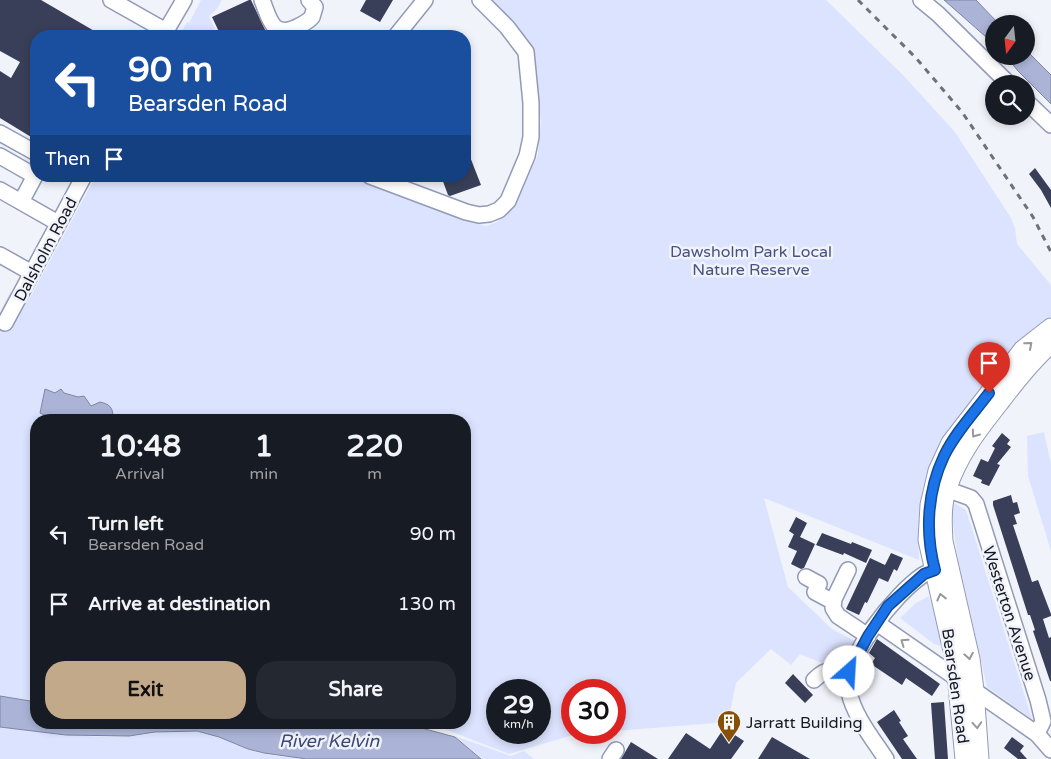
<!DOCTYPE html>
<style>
:root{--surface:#171b24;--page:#242831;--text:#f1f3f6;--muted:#9ea1a6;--accent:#c2a98a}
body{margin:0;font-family:"Varela Round",sans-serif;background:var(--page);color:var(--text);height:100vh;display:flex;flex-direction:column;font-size:19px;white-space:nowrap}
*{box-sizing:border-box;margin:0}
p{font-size:16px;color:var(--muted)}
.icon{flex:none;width:28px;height:28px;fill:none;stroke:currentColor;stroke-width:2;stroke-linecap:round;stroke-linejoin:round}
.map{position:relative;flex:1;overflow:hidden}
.drawer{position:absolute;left:30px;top:414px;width:441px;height:315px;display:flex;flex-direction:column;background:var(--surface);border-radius:20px;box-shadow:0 2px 8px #0003}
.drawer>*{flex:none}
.guide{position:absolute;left:30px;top:30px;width:441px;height:152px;border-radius:20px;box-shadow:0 2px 8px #0003;background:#1a4fa0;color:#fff;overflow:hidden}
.needle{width:32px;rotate:195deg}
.controls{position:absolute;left:985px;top:15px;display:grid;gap:10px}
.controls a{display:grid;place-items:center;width:50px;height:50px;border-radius:50%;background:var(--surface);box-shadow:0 2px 8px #0003;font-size:25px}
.speed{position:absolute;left:486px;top:679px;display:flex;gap:10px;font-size:25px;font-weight:700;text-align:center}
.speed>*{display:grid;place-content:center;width:65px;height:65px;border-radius:50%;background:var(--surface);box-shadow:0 2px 8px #0003;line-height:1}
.speed small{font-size:12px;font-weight:400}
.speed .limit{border:8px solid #d22;background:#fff;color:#111}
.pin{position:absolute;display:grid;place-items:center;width:42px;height:42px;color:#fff;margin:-51px -21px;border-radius:50% 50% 50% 0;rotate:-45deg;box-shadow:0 0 5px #0007}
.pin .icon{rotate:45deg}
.me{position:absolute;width:55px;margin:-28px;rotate:26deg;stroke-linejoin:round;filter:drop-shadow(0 0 4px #0008)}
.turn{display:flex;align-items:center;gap:18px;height:105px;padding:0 15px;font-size:22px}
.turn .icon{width:65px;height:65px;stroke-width:2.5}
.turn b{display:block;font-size:35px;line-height:42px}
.then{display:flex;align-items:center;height:48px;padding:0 15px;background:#0003;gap:10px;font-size:19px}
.eta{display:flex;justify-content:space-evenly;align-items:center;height:85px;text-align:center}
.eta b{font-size:30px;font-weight:800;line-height:35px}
.button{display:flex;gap:10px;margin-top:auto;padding:10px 15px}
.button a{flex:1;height:58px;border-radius:20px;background:var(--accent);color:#111;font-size:20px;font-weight:800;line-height:58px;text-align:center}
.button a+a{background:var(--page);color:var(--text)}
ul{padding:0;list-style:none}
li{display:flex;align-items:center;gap:15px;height:70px;padding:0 15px}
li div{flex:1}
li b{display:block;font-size:19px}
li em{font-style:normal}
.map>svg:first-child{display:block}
.green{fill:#dce3fe;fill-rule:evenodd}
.water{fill:#abb4d7;stroke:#7e86a1}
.building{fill:#393f58}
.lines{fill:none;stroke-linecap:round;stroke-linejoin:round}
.minor-casing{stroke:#929ab7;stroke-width:18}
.major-casing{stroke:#929ab7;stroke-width:21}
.minor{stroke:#fff;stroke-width:15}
.major{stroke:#fff;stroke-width:19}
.rail{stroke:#6f717a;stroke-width:3;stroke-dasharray:6 6;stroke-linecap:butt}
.oneway{stroke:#96989c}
.route-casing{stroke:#114b97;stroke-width:12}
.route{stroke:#1a73e8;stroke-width:9}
.labels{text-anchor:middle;stroke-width:5;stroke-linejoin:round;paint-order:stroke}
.street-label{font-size:16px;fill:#161923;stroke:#f1f3fa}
.park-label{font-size:16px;fill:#485384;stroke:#f1f3fa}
.poi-label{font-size:16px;fill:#161923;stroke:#f1f3fa;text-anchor:start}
.water-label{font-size:18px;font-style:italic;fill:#3e4878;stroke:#f1f3fa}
</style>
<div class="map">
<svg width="1051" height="759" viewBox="0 0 1051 759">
<rect width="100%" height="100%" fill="#f1f3fa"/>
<!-- green -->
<path class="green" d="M201 0H222L217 9 209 16 218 36H179L187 22 189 23Z
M488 0H826L903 75 955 132 1011 218 1015 228 1017 244 1051 285V317C1044 322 1036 326 1029 332 1009 349 993 371 977 393 957 420 936 447 925 481 917 506 918 534 919 560L764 498 788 587 832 629 855 641 840 683 827 665 800 654 791 665 771 649 736 683 728 722 615 731V690H572V732L590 733 576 734 509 754 434 725H364L337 723 465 722V420H36V702L0 696V313L10 292 27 303 96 176H353L447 214 486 226 497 222 518 198 538 155 541 121 532 72ZM498 690H540V732H498Z
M1044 432 1051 464V551L1028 476 1027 436Z
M954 503 966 510 1032 719 987 687 958 559 952 517Z
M929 596 944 647 934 644 900 618 916 603Z
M0 727C43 732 86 739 129 736 151 735 174 729 197 731 215 733 230 743 247 749 266 756 287 757 307 759H0Z
M455 736 511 756 524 751 534 759H482Z"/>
<!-- water -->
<path class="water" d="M944 0H976L999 24H994V44Z
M1026 50 1051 75V104L1018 71 1006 56H1026Z
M45 389 55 393 61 389 64 393 78 397 84 396 91 406 100 402C109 404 113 407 113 417L117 420H81L76 415 72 420 60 419 56 415 46 416 40 413Z
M0 696 36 702V722H337L364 725 414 726 455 737 481 759H307L264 753 248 749 219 737 197 731 155 732 129 736 66 735 0 727Z"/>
<!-- building -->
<path class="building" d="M0 0H41L103 36H36V140L0 118V71L11 78 20 62 0 51Z
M249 0H251L268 36H221L212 17Z
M366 0H393L380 22 360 11Z
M465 144 481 185 450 196 448 195 441 176H465Z
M1035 168 1051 190V208L1041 190 1029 174Z
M1002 433 1010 440 1007 444 1011 447 997 464 1000 465 989 486 981 483 982 480 973 476 981 459 988 462 995 448 992 446Z
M1011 495 1013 503 1017 502 1020 513 1014 515 1017 524 1013 525 1032 582 1038 580 1051 614V616L1043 619 1049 638 1051 637V681H1050L1033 631 1035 630 1030 615H1028L993 505V501Z
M796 517 807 523 800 537 815 544 804 568 801 569 791 564 797 551 788 547 794 534 795 535 789 531Z
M822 533 851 544 852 542 872 550 866 563 844 553 843 555 816 545Z
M891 553 903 558 897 571 894 569 888 582 879 578 867 603 865 602 859 615 846 609 870 558 885 565Z
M877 639 940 684 932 696 906 678 902 685 871 664 875 658 869 653Z
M793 674 813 695 805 703 785 683Z
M944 702 948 759H935L931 703Z
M894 710 901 721 899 722 908 736 903 739 917 759H902L877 722Z
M724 728 744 741 731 759H668L686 733 710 749Z
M772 737 810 759H758Z
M1012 737 1024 746 1020 751 1027 759H1018L1004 748Z
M631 742 658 759H621Z"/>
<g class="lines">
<!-- minor casing -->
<g class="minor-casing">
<path id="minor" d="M111 0 166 31
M262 0C269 17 272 38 295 28 301 25 308 22 312 17L315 7 309 0
M921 0 938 14 1009 84
M163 36 184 0
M396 36 425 0
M1026 101 1051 125
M0 133 36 153
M0 156 35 176
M370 176 466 212 479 215 489 214 499 210 508 201 527 156 531 137V103L526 52 507 27 480 0
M0 190 58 223
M21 202 36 174
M0 255 32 273
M5 323 84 176
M946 489 971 498 976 504 1038 700 1043 721 1037 734
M848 570 834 599 833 608 838 616 868 636
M806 577 819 584 815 592 828 599H834
M877 623 1037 734 1051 750
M814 680C828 666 833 670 848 678
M610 759 616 750
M886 759C873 739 854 716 849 692 842 658 896 593 923 575 929 571 938 570 945 568"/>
</g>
<!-- major casing -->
<g class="major-casing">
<path id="major" d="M965 759 956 664 928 540 930 505 938 471 951 443 1023 350 1051 328
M979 759 974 690 970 659 943 541C942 524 941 504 947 488 958 454 979 428 1001 400 1016 380 1032 360 1051 343"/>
</g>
<!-- minor -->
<use href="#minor" class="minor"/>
<!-- major -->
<use href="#major" class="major"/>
<!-- rail -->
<path class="rail" d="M858 0 916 58 962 112 1033 217 1051 252"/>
</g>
<!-- one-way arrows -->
<defs><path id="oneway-chevron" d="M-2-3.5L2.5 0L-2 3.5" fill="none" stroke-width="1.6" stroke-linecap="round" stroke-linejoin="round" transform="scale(1.25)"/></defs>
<g class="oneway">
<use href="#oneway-chevron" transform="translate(1029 345) rotate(-41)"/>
<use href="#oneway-chevron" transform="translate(975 434) rotate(125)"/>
<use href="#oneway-chevron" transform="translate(941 597) rotate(-104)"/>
<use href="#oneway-chevron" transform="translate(904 642) rotate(-145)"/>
<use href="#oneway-chevron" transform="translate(969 656) rotate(80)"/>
<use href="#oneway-chevron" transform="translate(977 725) rotate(86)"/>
</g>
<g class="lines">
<!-- route casing -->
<g class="route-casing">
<path id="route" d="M849 672 868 636 888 606 924 574 935 570C925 533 927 492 944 456 955 433 974 413 989 393"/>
</g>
<!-- route -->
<use href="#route" class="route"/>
</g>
<!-- icons -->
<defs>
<g id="building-pin" transform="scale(1.25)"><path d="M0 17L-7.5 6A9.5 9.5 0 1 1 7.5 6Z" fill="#884f06" stroke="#f1f3fa"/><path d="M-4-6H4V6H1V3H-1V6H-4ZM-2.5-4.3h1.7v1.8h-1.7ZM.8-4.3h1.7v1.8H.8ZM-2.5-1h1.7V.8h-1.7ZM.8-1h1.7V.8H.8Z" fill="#fff"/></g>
</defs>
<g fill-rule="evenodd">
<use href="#building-pin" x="729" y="722"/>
</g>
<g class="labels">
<!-- street labels -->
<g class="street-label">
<text transform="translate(45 249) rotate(-62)" y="6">Dalsholm Road</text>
<text transform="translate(1010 613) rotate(72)" y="6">Westerton Avenue</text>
<text transform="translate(956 686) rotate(82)" y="6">Bearsden Road</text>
</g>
<!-- park labels -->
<g class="park-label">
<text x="751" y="257">Dawsholm Park Local<tspan x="751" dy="18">Nature Reserve</tspan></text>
</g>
<!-- poi labels -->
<g class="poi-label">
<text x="746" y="728">Jarratt Building</text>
</g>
<!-- water labels -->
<g class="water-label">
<text x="329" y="747">River Kelvin</text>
</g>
</g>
</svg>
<div class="controls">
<a><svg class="needle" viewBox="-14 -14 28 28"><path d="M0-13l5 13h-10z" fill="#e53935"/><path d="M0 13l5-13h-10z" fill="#9ea1a6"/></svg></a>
<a><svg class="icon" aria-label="search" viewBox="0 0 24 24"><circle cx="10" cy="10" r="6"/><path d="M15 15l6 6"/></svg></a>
</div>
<div class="speed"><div>29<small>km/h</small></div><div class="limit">30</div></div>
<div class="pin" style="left:989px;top:393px;background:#d93025"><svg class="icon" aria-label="arrive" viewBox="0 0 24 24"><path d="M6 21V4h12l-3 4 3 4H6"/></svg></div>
<svg class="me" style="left:849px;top:672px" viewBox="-20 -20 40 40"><circle r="19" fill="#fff"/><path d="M0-13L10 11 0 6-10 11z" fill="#1a73e8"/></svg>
<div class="guide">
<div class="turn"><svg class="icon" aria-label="left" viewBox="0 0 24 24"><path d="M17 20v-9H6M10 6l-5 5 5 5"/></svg><div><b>90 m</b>Bearsden Road</div></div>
<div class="then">Then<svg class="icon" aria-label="arrive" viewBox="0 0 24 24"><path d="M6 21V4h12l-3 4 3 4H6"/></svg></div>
</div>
<section class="drawer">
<div class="eta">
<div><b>10:48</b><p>Arrival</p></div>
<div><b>1</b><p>min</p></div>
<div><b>220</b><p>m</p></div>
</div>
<ul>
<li><svg class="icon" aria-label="left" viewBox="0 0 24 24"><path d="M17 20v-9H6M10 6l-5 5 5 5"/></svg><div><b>Turn left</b><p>Bearsden Road</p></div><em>90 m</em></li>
<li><svg class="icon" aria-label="arrive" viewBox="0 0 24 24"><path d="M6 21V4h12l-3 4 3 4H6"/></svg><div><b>Arrive at destination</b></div><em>130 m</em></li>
</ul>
<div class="button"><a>Exit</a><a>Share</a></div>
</section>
</div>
